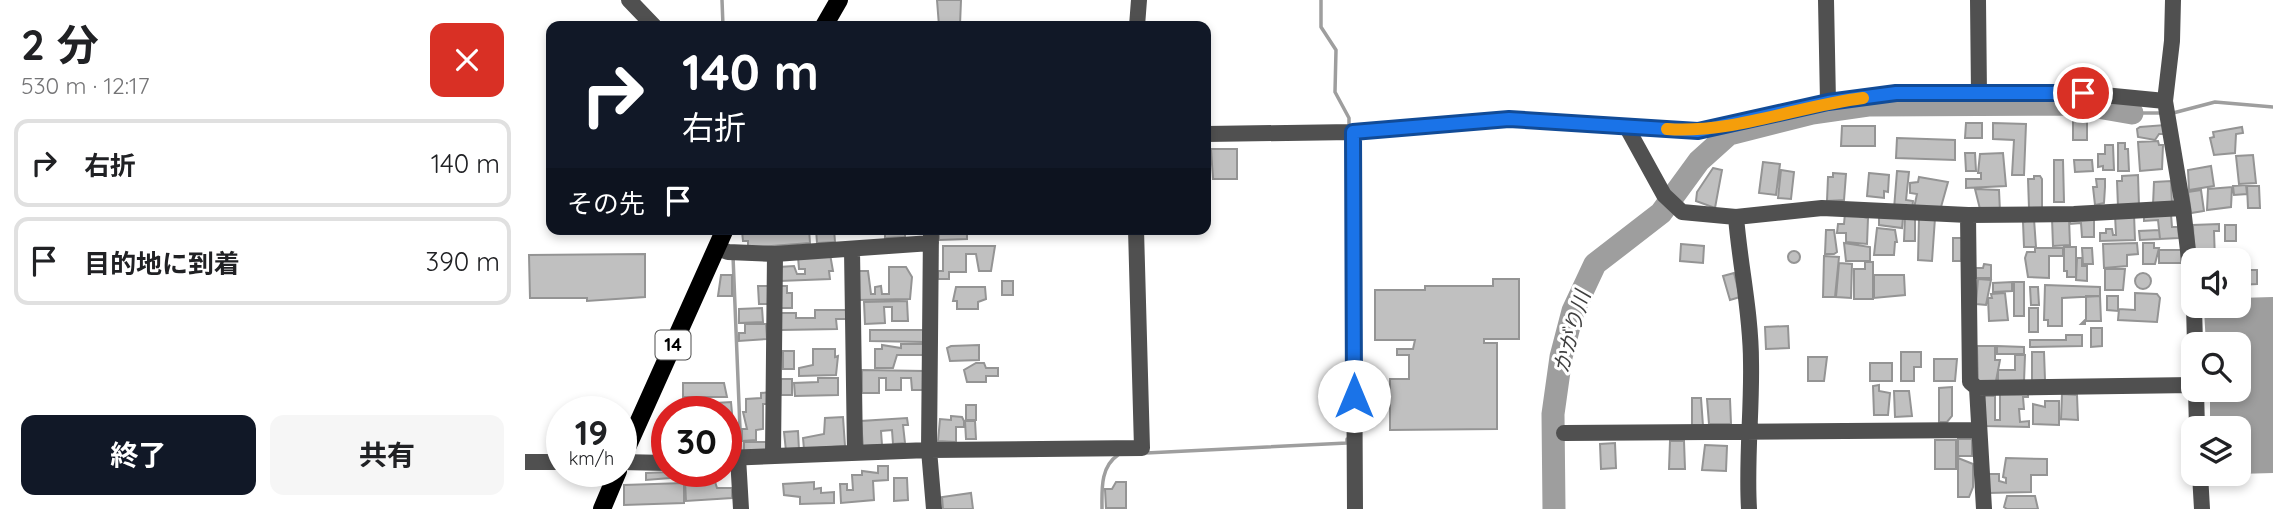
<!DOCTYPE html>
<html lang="ja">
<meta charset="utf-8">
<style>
:root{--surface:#fff;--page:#f6f6f6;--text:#202124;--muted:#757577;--line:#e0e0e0;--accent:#111827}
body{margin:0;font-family:Quicksand,"Noto Sans JP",sans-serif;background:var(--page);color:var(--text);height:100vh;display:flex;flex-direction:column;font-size:26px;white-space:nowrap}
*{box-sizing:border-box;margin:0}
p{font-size:23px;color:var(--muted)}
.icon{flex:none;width:38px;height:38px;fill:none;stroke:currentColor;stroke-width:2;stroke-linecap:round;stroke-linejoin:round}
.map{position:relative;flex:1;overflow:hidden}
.side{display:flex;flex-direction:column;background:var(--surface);width:525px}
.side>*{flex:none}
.hud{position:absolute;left:21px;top:21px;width:665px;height:214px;border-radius:14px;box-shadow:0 4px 10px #0003;background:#111827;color:#fff;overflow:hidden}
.buttons{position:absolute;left:1656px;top:248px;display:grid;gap:14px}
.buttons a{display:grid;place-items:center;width:70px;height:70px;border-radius:14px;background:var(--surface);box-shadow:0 4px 10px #0003;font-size:35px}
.speed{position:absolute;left:21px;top:396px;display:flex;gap:14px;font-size:35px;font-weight:700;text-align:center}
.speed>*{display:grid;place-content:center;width:91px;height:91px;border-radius:50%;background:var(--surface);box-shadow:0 4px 10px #0003;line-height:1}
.speed small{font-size:18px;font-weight:400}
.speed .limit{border:10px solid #d22;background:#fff;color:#111}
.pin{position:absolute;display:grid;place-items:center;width:60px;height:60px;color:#fff;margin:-30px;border:4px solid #fff;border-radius:50%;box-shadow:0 2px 7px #0007}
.me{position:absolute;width:77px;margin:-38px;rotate:0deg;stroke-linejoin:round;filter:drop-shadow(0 0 5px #0008)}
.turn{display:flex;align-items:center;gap:24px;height:147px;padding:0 21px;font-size:32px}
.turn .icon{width:91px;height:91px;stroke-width:2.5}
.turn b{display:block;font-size:49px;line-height:60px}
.then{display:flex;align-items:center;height:66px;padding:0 21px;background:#0003;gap:14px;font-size:26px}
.round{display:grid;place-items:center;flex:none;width:74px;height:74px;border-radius:14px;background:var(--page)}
.summary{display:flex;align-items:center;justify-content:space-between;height:119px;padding:0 21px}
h1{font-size:42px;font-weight:700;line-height:52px}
.action{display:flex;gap:14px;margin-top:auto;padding:14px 21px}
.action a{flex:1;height:80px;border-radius:14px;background:var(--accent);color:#fff;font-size:28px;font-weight:700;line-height:80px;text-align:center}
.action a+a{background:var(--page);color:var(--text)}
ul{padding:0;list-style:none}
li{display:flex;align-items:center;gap:21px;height:88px;margin:0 14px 10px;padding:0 7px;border:4px solid var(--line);border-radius:14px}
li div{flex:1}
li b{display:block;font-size:26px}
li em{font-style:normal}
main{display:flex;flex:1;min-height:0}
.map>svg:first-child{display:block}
.water{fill:#9e9e9e}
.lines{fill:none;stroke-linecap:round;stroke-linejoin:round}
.stream{stroke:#9e9e9e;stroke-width:3.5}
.river{stroke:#9e9e9e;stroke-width:23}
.building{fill:#c0c0c0;stroke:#949494;stroke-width:2}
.minor{stroke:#505050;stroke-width:16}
.major{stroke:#000;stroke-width:18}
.route-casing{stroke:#114b97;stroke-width:18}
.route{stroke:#1a73e8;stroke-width:12}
.slow{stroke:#f59e0b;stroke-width:12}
.labels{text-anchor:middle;stroke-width:6;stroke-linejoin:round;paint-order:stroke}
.shield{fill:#fff;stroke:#4c4c4c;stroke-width:2}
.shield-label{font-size:18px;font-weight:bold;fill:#000}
.water-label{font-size:21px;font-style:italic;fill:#3f3f3f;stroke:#fff}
</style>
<main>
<section class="side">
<div class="summary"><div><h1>2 分</h1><p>530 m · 12:17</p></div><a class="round" style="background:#d93025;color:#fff"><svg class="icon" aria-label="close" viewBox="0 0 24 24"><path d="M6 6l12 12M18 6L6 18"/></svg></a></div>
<ul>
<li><svg class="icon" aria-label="right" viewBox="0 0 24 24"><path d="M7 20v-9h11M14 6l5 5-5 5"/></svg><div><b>右折</b></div><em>140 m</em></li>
<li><svg class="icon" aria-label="arrive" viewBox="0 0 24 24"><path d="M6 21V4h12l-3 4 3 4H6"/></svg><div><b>目的地に到着</b></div><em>390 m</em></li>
</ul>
<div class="action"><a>終了</a><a>共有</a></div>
</section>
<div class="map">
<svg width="1748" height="509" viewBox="0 0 1748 509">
<rect width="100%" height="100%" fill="#fff"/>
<!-- water -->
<path class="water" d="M1748 297V473L1713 474V429H1685V390H1713V345H1681L1679 309 1713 306V298Z"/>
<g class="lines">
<!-- stream -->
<path class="stream" d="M197 0 198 26
M796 0V27L811 50 810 92 824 118V127
M1607 113H1636
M1648 113 1690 102 1748 107
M208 256 216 454
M621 453 822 443V439
M577 509C577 490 575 467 593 455"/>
<!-- river -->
<path class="river" d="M1029 509 1028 414 1036 357 1048 311 1070 264 1136 213 1174 161 1204 134 1287 113 1343 105 1555 104 1607 113"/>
</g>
<!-- building -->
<path class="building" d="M412 0H436L435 25 414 26Z
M1548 118H1562V140H1548Z
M1441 123H1457V138H1440Z
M1468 123 1501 124 1499 175H1487L1489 140 1468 139Z
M1640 125 1641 134H1634L1630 140 1613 137 1612 129 1615 127Z
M1317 126H1350V146H1316Z
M1717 127 1718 133 1711 134 1710 153 1689 155 1685 138 1689 137 1688 132Z
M1372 138 1430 140V160L1371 158Z
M1633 141 1634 145H1638L1637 169 1615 171 1613 142Z
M684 143 685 179H681V144Z
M1593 143H1600V149H1603L1604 171H1593Z
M1580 145H1588L1589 170H1578V166L1573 167V154H1580Z
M686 149H712V179H688Z
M1440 153H1450L1451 171H1441Z
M1478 153 1481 186 1441 188V179H1456V173H1453L1455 154Z
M1728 155 1731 183 1714 184 1711 156Z
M1529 160H1538L1539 202H1529Z
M1549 160H1567L1568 171 1550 172Z
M1238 162 1255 164 1251 195 1234 193Z
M1686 166 1689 186 1664 190 1663 170Z
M1188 168 1197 170 1190 208 1171 201 1172 192Z
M1256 170 1269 172 1266 199 1253 198Z
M1372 171 1384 172 1381 200 1388 201 1387 210 1369 209Z
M1308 173 1321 174 1319 200 1302 201 1303 177H1308Z
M1344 173 1364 175 1363 192 1359 191V198L1342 196Z
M1613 175 1614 206 1593 207 1592 181H1597V176Z
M1509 176H1515L1517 179V208H1504L1503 179H1509Z
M1394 177 1423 182 1416 207 1389 208 1392 194 1385 193V183L1393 182Z
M1571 179H1580V187L1579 203 1570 205 1568 187H1572Z
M1646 181 1647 204 1628 205 1629 182Z
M1721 185 1722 194 1709 195 1708 186Z
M1722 186H1734L1735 208H1723Z
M1707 187 1706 207 1682 210 1683 189Z
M1450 189 1474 190 1475 212 1456 213Z
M1676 190 1679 211 1666 213 1663 192Z
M1320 213 1343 218 1342 244 1321 242V233H1312L1313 224H1319Z
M1609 214 1610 240 1575 241V233H1581V229H1587L1588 235H1591L1590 215Z
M1646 214 1647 227H1653L1654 238 1635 239 1633 220 1619 221V215Z
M1545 215H1569V237H1557L1556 223 1545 224Z
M1354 216 1378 217 1377 228 1354 225Z
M1380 217H1390V241H1379Z
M1394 218H1410L1407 261 1393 260Z
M1527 218H1544L1545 245 1528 246Z
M1509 219 1511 247H1499L1498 222Z
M1694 224V231H1689L1690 261H1672V253H1669L1668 225Z
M1700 225H1711V241H1700Z
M1352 228 1370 230 1372 242H1370L1369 255H1349Z
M284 229 285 243 223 248V241H218L217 231 221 229Z
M291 229H309L310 242 292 243Z
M360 229H380V237L360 238Z
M414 229H445V232H442V239L414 240Z
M1301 230H1309L1312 252 1309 254H1300Z
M1634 230 1635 239 1615 240 1614 231Z
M1428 238H1437L1436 261H1428Z
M1319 243 1345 247V261H1321Z
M1612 243 1613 254 1602 255V266L1579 268 1578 244Z
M1618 243H1629V248H1634L1630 264H1618Z
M1156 244 1179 246 1178 263 1155 261Z
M418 246H470L466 271H454L451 254H441V272H424V279H413V271H418Z
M1539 247H1551V277H1542V271H1539Z
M1510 248H1538V256H1524V278L1503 277 1500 258 1502 252H1510Z
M1557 248H1567L1568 264H1558Z
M1634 250H1656V263H1634Z
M1263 257a6 6 0 1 1 12 0a6 6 0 1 1-12 0Z
M120 254V297L62 301V298H5L4 255Z
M305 254 308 271H304L305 279 255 281 254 267 269 266 272 274H280V269H274L273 257Z
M1299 256 1314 257 1310 297H1298Z
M1552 258H1557V266H1562V281L1551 280Z
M1340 262H1348V299H1329V269H1340Z
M1314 263 1327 264 1326 298 1311 297Z
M1459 264 1466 265V278H1451V268H1458Z
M364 267H381L387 277 385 299 332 300 331 271H343L346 294H350V287L356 286 357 294H364Z
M1580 269H1600L1598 290H1580Z
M1713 270H1732V284L1713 285Z
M1209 273 1215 297 1205 300 1198 276Z
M1610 281a8 8 0 1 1 16 0a8 8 0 1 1-16 0Z
M196 275H207V296H193Z
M1349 275H1379L1380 295 1349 298Z
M968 279H994V339H959V343H972V429L865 430V379H884V355H872V349H888L890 340H850V290H900V286H968Z
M1453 279 1466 280 1461 305 1451 304Z
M477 281H488V295H477Z
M1487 282V291L1468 292V283Z
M1489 282H1499V316H1489Z
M1520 285 1575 287V296L1537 298V326H1523V320H1519Z
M233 286H244L245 304H234Z
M255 286H262V293H267V308H255Z
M431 287H460L461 299 453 302V309H432V301H428Z
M1505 287H1513L1514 305H1506Z
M1480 293 1483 320 1464 321 1463 298H1467L1466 294Z
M1610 293 1632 294 1635 298 1632 322 1593 320 1594 309 1610 310Z
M1561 296H1575L1576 321H1560V324H1556L1561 319Z
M1582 296H1593V311L1582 310Z
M382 301 383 321H367V307H359L360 323 340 324 339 302Z
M237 308 238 322 214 323V309Z
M1504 308H1513V332H1504Z
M290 310H323L324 319H311L312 329 256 330V313H271V318H290Z
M220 324H241L242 339 214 341V333H220Z
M1263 326 1264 348 1241 349 1240 327Z
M1566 328H1577V346L1566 347Z
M345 330H398V342L345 341Z
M1541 335H1557V346L1505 347V340H1541Z
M376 344H399V355H372L368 368H350V349H357V345L376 348Z
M454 345V360L425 361 422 348 426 346Z
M1452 346H1470V360H1475L1471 381H1453Z
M1472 346 1499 347V354H1472Z
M288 349H310V357L313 356 311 375 274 376V368L288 365Z
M258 351H269V369H258Z
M1376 352H1396V367H1389V381H1376Z
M1507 352H1519L1520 380 1507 381Z
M1490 355H1500L1499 382H1473V370H1490Z
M1283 357H1302L1299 381H1283Z
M1409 359H1432L1430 381H1409Z
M451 363H459L461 368H473V376H461V382H442L439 370Z
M1345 363H1367V381H1345Z
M337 370 399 371V390H387L386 378H376V390H361V378H354V393H337Z
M838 374H850L851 405H838Z
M293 378H313V395L270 396 269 383 293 382Z
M256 379H267V395H256Z
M158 383H199L202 397H158Z
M1354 385V391L1365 393 1363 415H1349L1348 386Z
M1427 387V416L1422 422H1414V388Z
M1503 388V397H1498L1499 409H1494L1495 422 1504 421V427L1459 426V396H1470V420H1475V394Z
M1369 391H1384L1387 416 1370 417Z
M245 392V404H238V429L231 430V440L217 441V429H222L218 412H221V399L236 398V393Z
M1537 394 1552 395 1553 420 1536 419Z
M1167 398H1176L1178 426 1167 425Z
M1182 399H1205L1206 424H1184Z
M1520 401H1534V425L1508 424V404L1520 407Z
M173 402V411H154V403Z
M206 402 208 424H201V411H192L191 403Z
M441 405H451V420H441Z
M426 416 437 417 439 421V427H431V442L413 441 415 419 426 420Z
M318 417 320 446 279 449 278 438 299 434 300 418Z
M382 418 383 425H378L380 443 368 444 367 430 356 431 357 445 338 446 336 421Z
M440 421H450L451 439H441Z
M273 431 274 450 261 451 259 432Z
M1433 439H1447V456H1433Z
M1410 440H1431V469H1410Z
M1145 441H1159L1160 469H1144Z
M219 442H245V452H219Z
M1090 443 1091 468 1076 469 1075 444Z
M1180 445 1202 446 1201 471 1177 470Z
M1433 458 1448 464V487L1444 497H1433Z
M1481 458 1522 459V475H1506V492L1463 493V474H1474V481L1481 483V478L1478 477Z
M353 466H363V480L348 481 349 500 316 503 315 484H322V490H328L327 475H337V471L353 473Z
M144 472 145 478 121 480V473Z
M154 472H187L192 488H207V498L161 501 160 481H155Z
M369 478H382L383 500 369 501Z
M289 482V489L296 488V493L309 492V503L275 504V497L259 495 258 484Z
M591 482H601V508H581L580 489H587Z
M159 483V503L99 505V485Z
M446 493 448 509H418L417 497Z
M1482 496H1510L1513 509H1482L1479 507Z"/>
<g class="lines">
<!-- minor -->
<path class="minor" d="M104 0 129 26
M1301 0 1303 102
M1453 0 1454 94
M1648 0 1647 41 1640 101 1658 208 1668 293
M612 26 614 0
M1101 126 1139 195 1157 212 1211 217 1297 208 1443 215 1549 214 1658 208
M828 132 830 509
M681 134 828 132 983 119 1173 131 1303 102 1371 93H1558L1640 101
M1443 215 1445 382 1452 388 1459 509
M1211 217C1215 266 1226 313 1226 362 1227 411 1221 460 1224 509
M406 229 404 450 409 509
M192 248 203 252 250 254
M327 250 330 452
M1669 306 1670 345
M1452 388 1668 385
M1671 390 1672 429
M1039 433 1454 430
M248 454 250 254 406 243
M213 457 216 509
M201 458 404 450 617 448 611 229
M0 462H37
M96 462 142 463
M1675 474 1677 509"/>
<!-- major -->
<path class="major" d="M299 26 314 0
M96 461 200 229
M77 509 93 471"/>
</g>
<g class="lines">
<!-- route casing -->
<g class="route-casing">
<path id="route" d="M829 396 828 132 984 119 1173 131 1303 102 1371 93H1558"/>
</g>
<!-- route -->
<use href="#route" class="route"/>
<!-- slow -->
<path class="slow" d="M1142 129C1207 134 1273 106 1338 98"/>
</g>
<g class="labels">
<!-- shield labels -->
<rect class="shield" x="130.5" y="330.5" width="35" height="29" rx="5"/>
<g class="shield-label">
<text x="148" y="351">14</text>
</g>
<!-- water labels -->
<g class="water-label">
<text transform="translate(1047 332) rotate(-74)" y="7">かがり川</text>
</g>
</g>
</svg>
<div class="buttons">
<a><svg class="icon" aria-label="sound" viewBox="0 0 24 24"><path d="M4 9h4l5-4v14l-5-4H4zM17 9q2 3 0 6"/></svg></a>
<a><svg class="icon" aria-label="search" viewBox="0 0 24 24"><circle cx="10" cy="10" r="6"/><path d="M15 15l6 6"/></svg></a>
<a><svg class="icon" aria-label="layers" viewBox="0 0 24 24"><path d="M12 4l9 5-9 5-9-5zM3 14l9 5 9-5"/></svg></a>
</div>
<div class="speed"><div>19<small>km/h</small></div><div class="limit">30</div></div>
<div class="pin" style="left:1558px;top:93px;background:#d93025"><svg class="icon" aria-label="arrive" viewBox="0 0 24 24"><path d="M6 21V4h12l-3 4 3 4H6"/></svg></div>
<svg class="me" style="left:829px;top:396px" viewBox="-20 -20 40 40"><circle r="19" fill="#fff"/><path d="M0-13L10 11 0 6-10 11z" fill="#1a73e8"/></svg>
<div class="hud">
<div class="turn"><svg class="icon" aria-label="right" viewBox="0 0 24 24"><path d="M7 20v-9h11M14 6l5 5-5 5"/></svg><div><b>140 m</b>右折</div></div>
<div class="then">その先<svg class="icon" aria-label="arrive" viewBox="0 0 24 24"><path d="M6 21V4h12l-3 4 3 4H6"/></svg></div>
</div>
</div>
</main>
